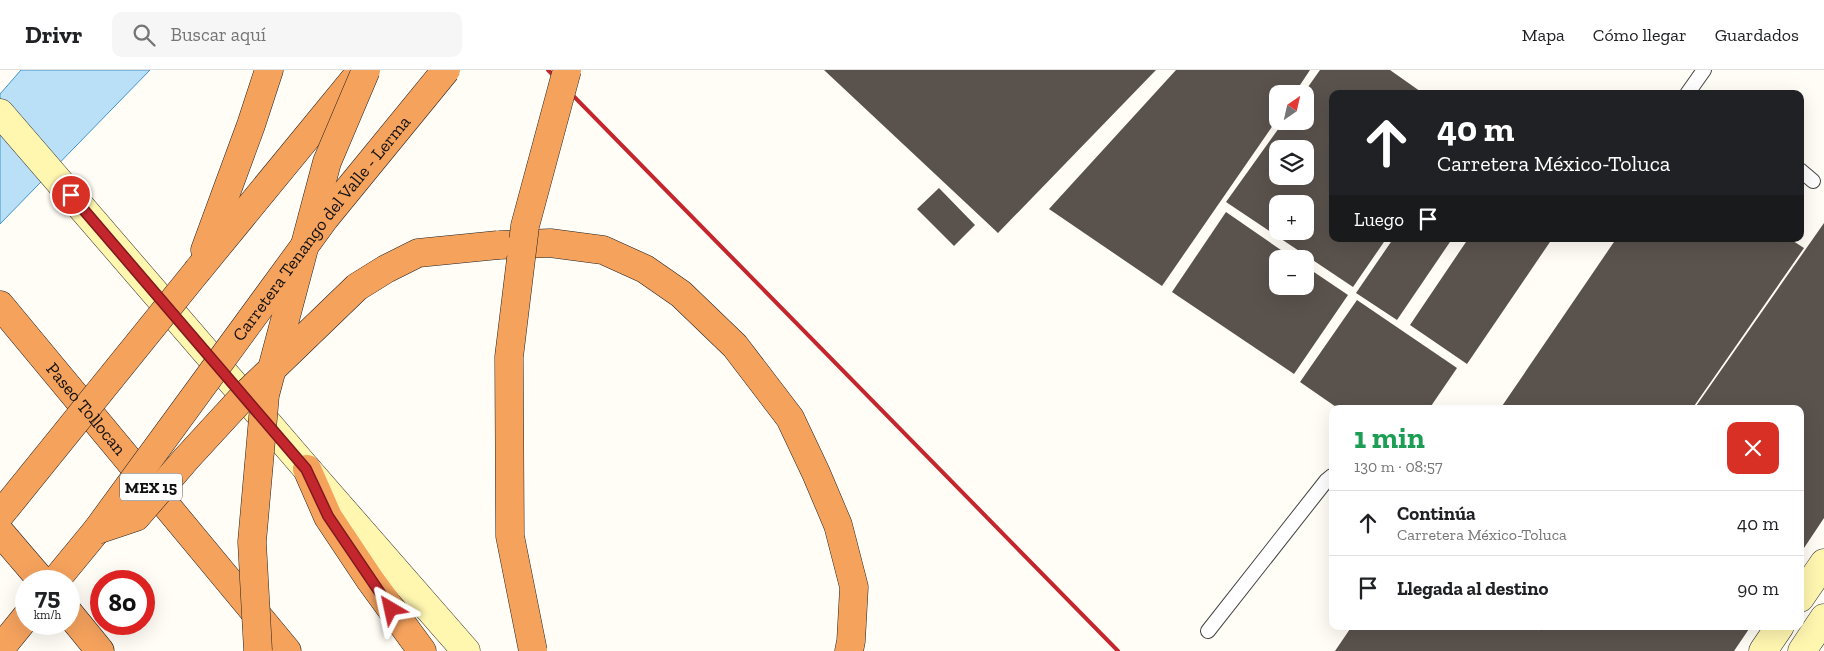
<!DOCTYPE html>
<html lang="es">
<meta charset="utf-8">
<style>
:root{--surface:#fff;--page:#f6f6f6;--text:#202124;--muted:#757577;--line:#e0e0e0}
body{margin:0;font-family:"Zilla Slab",serif;background:var(--page);color:var(--text);height:100vh;display:flex;flex-direction:column;font-size:19px;white-space:nowrap}
*{box-sizing:border-box;margin:0}
p{font-size:16px;color:var(--muted)}
.icon{flex:none;width:28px;height:28px;fill:none;stroke:currentColor;stroke-width:2;stroke-linecap:round;stroke-linejoin:round}
.map{position:relative;flex:1;overflow:hidden}
.sheet{position:absolute;left:1329px;top:335px;width:475px;height:225px;display:flex;flex-direction:column;background:var(--surface);border-radius:10px;box-shadow:0 5px 20px #0002}
.sheet>*{flex:none}
.banner{position:absolute;left:1329px;top:20px;width:475px;height:152px;border-radius:10px;box-shadow:0 5px 20px #0002;background:#202124;color:#fff;overflow:hidden}
.needle{width:32px;rotate:34deg}
.tools{position:absolute;left:1269px;top:15px;display:grid;gap:10px}
.tools a{display:grid;place-items:center;width:45px;height:45px;border-radius:10px;background:var(--surface);box-shadow:0 5px 20px #0002;font-size:25px}
.speed{position:absolute;left:15px;top:500px;display:flex;gap:10px;font-size:25px;font-weight:700;text-align:center}
.speed>*{display:grid;place-content:center;width:65px;height:65px;border-radius:50%;background:var(--surface);box-shadow:0 5px 20px #0002;line-height:1}
.speed small{font-size:12px;font-weight:400}
.speed .limit{border:8px solid #d22;background:#fff;color:#111}
.pin{position:absolute;display:grid;place-items:center;width:42px;height:42px;color:#fff;margin:-21px;border:2px solid #fff;border-radius:50%;box-shadow:0 1px 5px #0007}
.me{position:absolute;width:55px;margin:-28px;rotate:324deg;stroke-linejoin:round;filter:drop-shadow(0 0 4px #0008)}
.turn{display:flex;align-items:center;gap:18px;height:105px;padding:0 25px;font-size:22px}
.turn .icon{width:65px;height:65px;stroke-width:2.5}
.turn b{display:block;font-size:35px;line-height:42px}
.then{display:flex;align-items:center;height:48px;padding:0 25px;background:#0003;gap:10px;font-size:19px}
.round{display:grid;place-items:center;flex:none;width:52px;height:52px;border-radius:10px;background:var(--page)}
.summary{display:flex;align-items:center;justify-content:space-between;height:85px;padding:0 25px}
h1{font-size:30px;font-weight:700;line-height:38px;color:#1e9e55}
ul{padding:0;list-style:none}
li{display:flex;align-items:center;gap:15px;height:65px;padding:0 25px;border-top:1px solid var(--line)}
li div{flex:1}
li b{display:block;font-size:19px}
li em{font-style:normal}
header{display:flex;align-items:center;gap:30px;box-sizing:border-box;height:70px;padding:0 25px;background:var(--surface);border-bottom:1px solid var(--line)}
header strong{font-size:24px}
nav{display:flex;gap:28px;margin-inline-start:auto;font-size:18px}
.search{width:350px;height:45px;background:var(--page);display:flex;align-items:center;gap:12px;box-sizing:border-box;padding:0 18px;border-radius:10px;color:var(--muted);font-size:19px}
.map>svg:first-child{display:block}
.water{fill:#b9e0f7;stroke:#3f96cf}
.building{fill:#5a524d;fill-rule:evenodd}
.lines{fill:none;stroke-linecap:round;stroke-linejoin:round}
.lane-casing{stroke:#444;stroke-width:16}
.secondary-casing{stroke:#333;stroke-width:29}
.highway-casing{stroke:#222;stroke-width:29}
.lane{stroke:#fff;stroke-width:14}
.secondary{stroke:#fff6b0;stroke-width:28}
.highway{stroke:#f5a25d;stroke-width:28}
.rail{stroke:#c4262e;stroke-width:4}
.highway-bridge-casing{stroke:#222;stroke-width:29;stroke-linecap:butt}
.highway-bridge{stroke:#f5a25d;stroke-width:28}
.route-casing{stroke:#7f191e;stroke-width:12}
.route{stroke:#c4262e;stroke-width:9}
.labels{text-anchor:middle;stroke-width:5;stroke-linejoin:round;paint-order:stroke}
.shield{fill:#fff;stroke:#585858;stroke-width:1}
.shield-label{font-size:16px;font-weight:bold;fill:#111}
.street-label{font-size:18px;fill:#111;stroke:#fff}
</style>
<header>
<strong>Drivr</strong>
<div class="search"><svg class="icon" aria-label="search" viewBox="0 0 24 24"><circle cx="10" cy="10" r="6"/><path d="M15 15l6 6"/></svg>Buscar aquí</div>
<nav><a>Mapa</a><a>Cómo llegar</a><a>Guardados</a></nav>
</header>
<div class="map">
<svg width="1824" height="581" viewBox="0 0 1824 581">
<rect width="100%" height="100%" fill="#fffdf5"/>
<!-- water -->
<path class="water" d="M21 0H150L0 154V24Z"/>
<!-- building -->
<path class="building" d="M824 0H1156L998 163Z
M1176 0H1310L1294 24H1278V48L1162 216 1049 139Z
M1320 0H1390L1424 24H1332V169H1386L1353 217 1226 132 1284 51H1305V24H1303ZM1278 79H1305V106H1278ZM1278 134H1305V161H1278Z
M939 118 975 155 954 176 917 139Z
M1226 142 1294 189H1278V216H1305V196L1348 225 1294 304 1172 222Z
M1824 153V448L1800 484V339H1694Z
M1393 169H1452L1397 250 1356 223Z
M1468 169H1552L1467 294 1410 255Z
M1616 169H1790L1804 178 1692 339H1500Z
M1357 230 1457 298 1429 339H1339L1300 312Z
M1352 556H1541L1538 561 1542 556H1751L1734 581H1335Z"/>
<g class="lines">
<!-- lane casing -->
<g class="lane-casing">
<path id="lane" d="M1687 24 1704 0
M1800 100 1813 111
M1208 561 1326 411 1332 406"/>
</g>
<!-- secondary casing -->
<g class="secondary-casing">
<path id="secondary" d="M0 43 307 399 466 581
M1800 528 1824 493
M1763 581 1780 556
M1802 581 1824 548"/>
</g>
<!-- highway casing -->
<g class="highway-casing">
<g id="highway">
<path d="M500 175 550 173 603 180 645 199 681 224 735 276 790 348 816 403 838 455 854 517 851 571 849 581"/>
<path d="M205 180 251 55 269 0"/>
<path d="M198 200 362 0"/>
<path id="s1" d="M0 235 287 581"/>
<path d="M307 399 328 447 370 510 422 581"/>
<path d="M0 462 42 511"/>
<path d="M55 511 97 460"/>
<path d="M69 543 100 581"/>
<path d="M0 579 26 547"/>
</g>
</g>
<!-- lane -->
<use href="#lane" class="lane"/>
<!-- secondary -->
<use href="#secondary" class="secondary"/>
<!-- highway -->
<use href="#highway" class="highway"/>
<!-- rail -->
<path class="rail" d="M548 0 1118 581"/>
<!-- highway-bridge casing -->
<g class="highway-bridge-casing">
<g id="highway-bridge">
<path d="M0 445 198 200"/>
<path id="s2" d="M97 460 325 148 446 0"/>
<path d="M97 460 136 447 186 389 244 326 357 217 386 199 418 183 498 175"/>
<path d="M258 581 252 472 265 325 327 92 366 0"/>
<path d="M533 581 510 466 509 287 525 156 567 0"/>
</g>
</g>
<!-- highway-bridge -->
<use href="#highway-bridge" class="highway-bridge"/>
</g>
<g class="lines">
<!-- route casing -->
<g class="route-casing">
<path id="route" d="M71 125 306 399 328 446 391 539"/>
</g>
<!-- route -->
<use href="#route" class="route"/>
</g>
<g class="labels">
<!-- shield labels -->
<rect class="shield" x="120" y="403.5" width="62" height="27" rx="4"/>
<g class="shield-label">
<text x="151" y="423">MEX 15</text>
</g>
<!-- street labels -->
<g class="street-label">
<text dy="6" stroke="none"><textPath href="#s2" startOffset="376">Carretera Tenango del Valle - Lerma</textPath></text>
<text dy="6" stroke="none"><textPath href="#s1" startOffset="135">Paseo Tollocan</textPath></text>
</g>
</g>
</svg>
<div class="tools">
<a><svg class="needle" viewBox="-14 -14 28 28"><path d="M0-13l5 13h-10z" fill="#e53935"/><path d="M0 13l5-13h-10z" fill="#757577"/></svg></a>
<a><svg class="icon" aria-label="layers" viewBox="0 0 24 24"><path d="M12 4l9 5-9 5-9-5zM3 14l9 5 9-5"/></svg></a>
<a>+</a>
<a>−</a>
</div>
<div class="speed"><div>75<small>km/h</small></div><div class="limit">80</div></div>
<div class="pin" style="left:71px;top:125px;background:#d93025"><svg class="icon" aria-label="arrive" viewBox="0 0 24 24"><path d="M6 21V4h12l-3 4 3 4H6"/></svg></div>
<svg class="me" style="left:391px;top:539px" viewBox="-20 -20 40 40"><path d="M0-17L14 15 0 8-14 15z" fill="#c4262e" stroke="#fff" stroke-width="4"/></svg>
<div class="banner">
<div class="turn"><svg class="icon" aria-label="ahead" viewBox="0 0 24 24"><path d="M12 20V5M6 11l6-6 6 6"/></svg><div><b>40 m</b>Carretera México-Toluca</div></div>
<div class="then">Luego<svg class="icon" aria-label="arrive" viewBox="0 0 24 24"><path d="M6 21V4h12l-3 4 3 4H6"/></svg></div>
</div>
<section class="sheet">
<div class="summary"><div><h1>1 min</h1><p>130 m · 08:57</p></div><a class="round" style="background:#d93025;color:#fff"><svg class="icon" aria-label="close" viewBox="0 0 24 24"><path d="M6 6l12 12M18 6L6 18"/></svg></a></div>
<ul>
<li><svg class="icon" aria-label="ahead" viewBox="0 0 24 24"><path d="M12 20V5M6 11l6-6 6 6"/></svg><div><b>Continúa</b><p>Carretera México-Toluca</p></div><em>40 m</em></li>
<li><svg class="icon" aria-label="arrive" viewBox="0 0 24 24"><path d="M6 21V4h12l-3 4 3 4H6"/></svg><div><b>Llegada al destino</b></div><em>90 m</em></li>
</ul>
</section>
</div>
